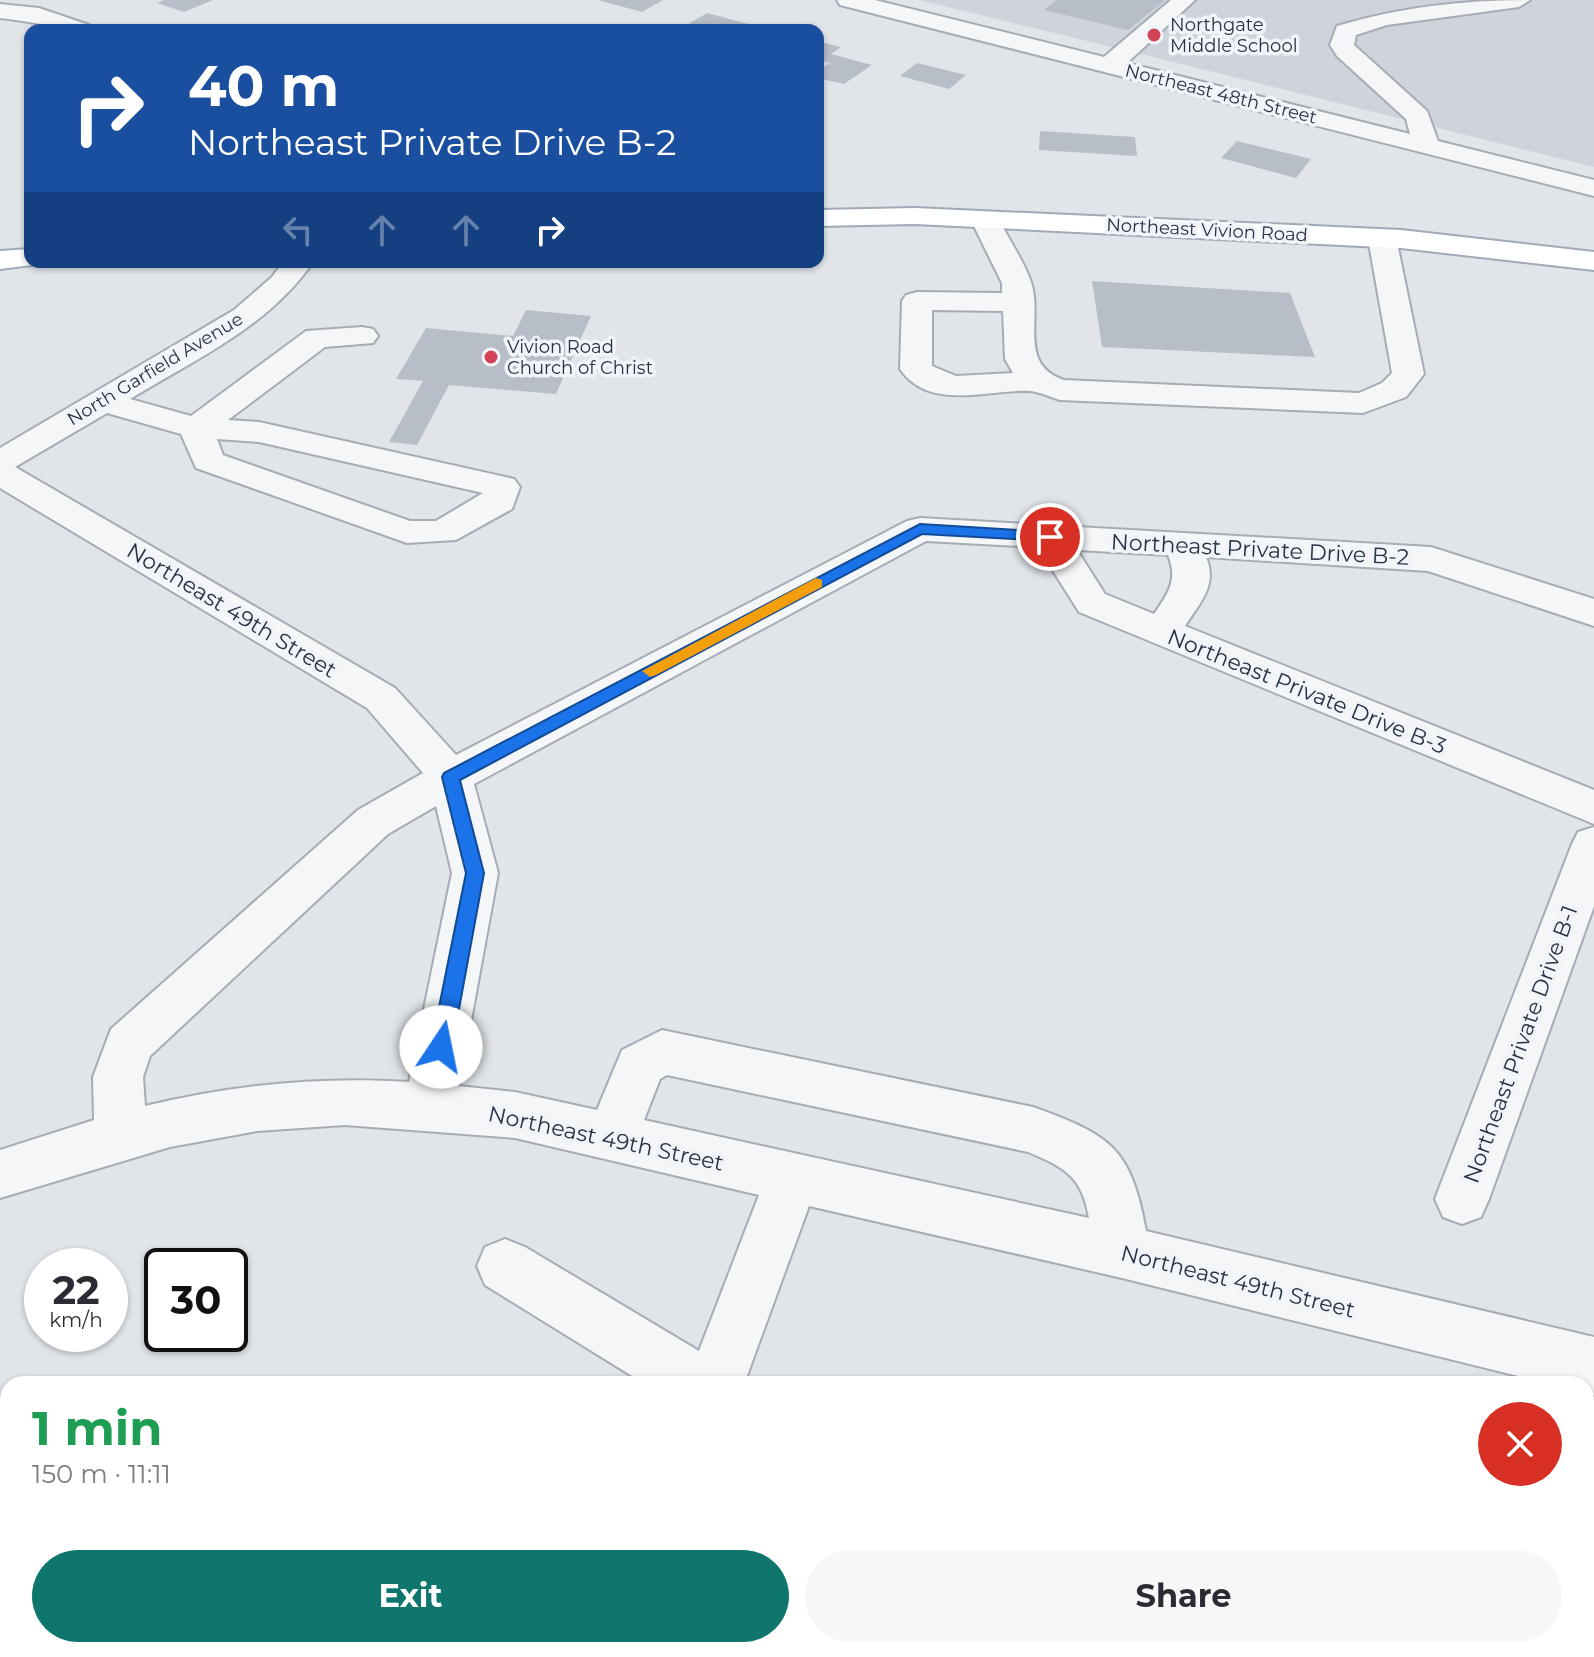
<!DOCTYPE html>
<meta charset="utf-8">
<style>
:root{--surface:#fff;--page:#f7f7f7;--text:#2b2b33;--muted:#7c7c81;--accent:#0f766e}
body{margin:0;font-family:Montserrat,sans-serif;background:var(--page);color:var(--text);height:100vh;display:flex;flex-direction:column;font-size:30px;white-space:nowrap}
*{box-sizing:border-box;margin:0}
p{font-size:26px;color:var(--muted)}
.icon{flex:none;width:44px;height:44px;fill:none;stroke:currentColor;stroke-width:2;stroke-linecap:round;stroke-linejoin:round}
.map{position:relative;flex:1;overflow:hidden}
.drawer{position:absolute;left:0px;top:1376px;width:1594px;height:282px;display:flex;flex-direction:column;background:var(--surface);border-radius:24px 24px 0 0;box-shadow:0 2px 6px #0004}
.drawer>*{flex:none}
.top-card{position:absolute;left:24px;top:24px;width:800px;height:244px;border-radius:16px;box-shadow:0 2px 6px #0004;background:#1a4fa0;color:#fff;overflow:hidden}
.speed{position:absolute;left:24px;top:1248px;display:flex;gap:16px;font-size:40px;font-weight:700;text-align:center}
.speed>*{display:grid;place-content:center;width:104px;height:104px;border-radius:50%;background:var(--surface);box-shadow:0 2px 6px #0004;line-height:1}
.speed small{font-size:20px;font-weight:400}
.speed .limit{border:4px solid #111;border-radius:12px;background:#fff;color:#111}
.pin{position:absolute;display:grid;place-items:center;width:68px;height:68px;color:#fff;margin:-34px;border:4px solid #fff;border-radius:50%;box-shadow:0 2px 8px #0007}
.me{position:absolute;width:88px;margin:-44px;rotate:11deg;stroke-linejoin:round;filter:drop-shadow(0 0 6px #0008)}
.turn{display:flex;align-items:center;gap:28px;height:168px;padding:0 32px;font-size:36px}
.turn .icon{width:104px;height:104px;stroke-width:2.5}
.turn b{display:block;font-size:56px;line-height:68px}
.lanes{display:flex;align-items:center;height:76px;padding:0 32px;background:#0003;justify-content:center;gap:40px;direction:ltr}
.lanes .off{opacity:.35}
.round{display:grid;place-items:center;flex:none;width:84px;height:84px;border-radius:42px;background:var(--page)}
.summary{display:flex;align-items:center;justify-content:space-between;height:136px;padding:0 32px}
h1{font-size:48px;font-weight:700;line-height:60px;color:#1e9e55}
.action{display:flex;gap:16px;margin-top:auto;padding:16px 32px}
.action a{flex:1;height:92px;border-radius:48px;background:var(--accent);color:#fff;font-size:32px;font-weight:700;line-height:92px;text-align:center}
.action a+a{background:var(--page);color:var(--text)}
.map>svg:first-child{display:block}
.built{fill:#cfd4dc}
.building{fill:#b8bec8}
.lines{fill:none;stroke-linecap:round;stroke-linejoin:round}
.minor-casing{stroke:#a6acb5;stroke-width:4}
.major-casing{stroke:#a0a9b7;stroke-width:4}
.minor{fill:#f4f6f8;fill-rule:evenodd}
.major{fill:#fff;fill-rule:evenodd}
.route{fill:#1a73e8;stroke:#114b97;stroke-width:2}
.slow{fill:#f59e0b}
.poi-dot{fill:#d34356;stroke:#f1f4f8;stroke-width:3}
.labels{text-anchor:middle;stroke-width:7;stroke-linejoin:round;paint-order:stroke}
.far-poi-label{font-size:18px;fill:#293243;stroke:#f1f4f8;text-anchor:start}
.far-street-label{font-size:18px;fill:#293243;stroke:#f1f4f8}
.street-label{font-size:22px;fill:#293243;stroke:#f1f4f8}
</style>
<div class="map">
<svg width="1594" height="1657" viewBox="0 0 1594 1657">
<rect width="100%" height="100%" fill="#e1e5ea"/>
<!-- built -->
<path class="built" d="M919 0H1594V167L1206 70Z"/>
<!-- building -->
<path class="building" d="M164 0H213L184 12 157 3Z
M598 0H663L642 12Z
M1056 0H1165L1128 30 1044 10Z
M707 13 749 24 739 30 685 26Z
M818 41 841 47 831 54 872 65 844 84 818 78V71L830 63 818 60Z
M917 63 966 75 949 89 900 76Z
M1040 131 1135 137 1137 156 1039 150Z
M1237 141 1311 159 1296 178 1221 158Z
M1092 281 1290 293 1315 357 1102 347Z
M526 310 591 316 556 394 449 385 417 445 389 442 423 381 396 379 426 328 513 336Z
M1586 1553 1594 1558V1657H1479L1481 1650H1586Z"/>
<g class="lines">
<!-- minor casing -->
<g class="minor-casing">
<path id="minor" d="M837 0H875L1104 57 1171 0H1195L1127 63 1410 134 1406 119 1337 56 1330 45 1337 26C1401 7 1464 0 1530 0L1519 7 1387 25 1356 35 1354 45 1427 111 1438 141 1594 180V196L840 5Z
M0 4 39 8 89 25 93 30C60 30 32 21 0 18Z
M985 212 995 214 999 220C1009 240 1024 261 1031 282 1043 318 1017 364 1064 380L1359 393 1382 383 1392 373 1368 238 1372 232H1392L1396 238 1424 374 1406 397 1363 413 1060 400C1050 397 1040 392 1030 391 988 389 930 412 900 369L902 301 906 295 917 292 1002 293V283L971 220 975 214ZM932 310 1003 311 1005 359 1013 373 956 376 932 366Z
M283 262H313C268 327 196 359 130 399L191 416 306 331 362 327 373 329 378 336 373 343 325 347 228 420 259 422 514 479 520 487 512 509 456 540 407 543 196 468 181 434 107 413 15 467 395 688 456 755 907 521 920 518 1431 547 1594 599V626L1428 571 1206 557C1218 585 1200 603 1185 626L1594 790V824L1079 612 1038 547 926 541 474 784 498 873 459 1086 515 1092 597 1110 622 1050 662 1030 1033 1107C1110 1135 1131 1147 1146 1231L1594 1337V1395L1586 1393V1384H1550L1122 1278 809 1206 744 1384H645L485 1285 477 1266 485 1247 505 1239 525 1247 699 1351 759 1195 515 1138 345 1125 257 1131 170 1147 0 1198V1150L94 1120 93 1077 111 1029 358 810 423 773 367 708 0 488V448L234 310 272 277ZM217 439 259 442 483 493 436 521H410L223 455ZM1077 550 1168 555C1178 580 1169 592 1154 614L1105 594ZM436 806 452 873 409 1082C320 1076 232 1085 145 1106L143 1077 150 1056 388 834ZM667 1075 1028 1152C1066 1168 1082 1177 1089 1218L644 1120 660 1079Z
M1594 827V906L1489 1199 1481 1217 1462 1224 1443 1217 1435 1199 1572 844 1578 832Z
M1062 1650H1135L1138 1657H1065Z
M1262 1650H1328L1326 1657H1260Z"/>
</g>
<!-- major casing -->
<g class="major-casing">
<path id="major" d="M915 208 1401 230 1594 252V270L1401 248 915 224 818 226V210Z
M30 249V262L40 264 0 269V251Z"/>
</g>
<!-- minor -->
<use href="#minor" class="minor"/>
<!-- major -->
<use href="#major" class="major"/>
</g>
<!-- route -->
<path class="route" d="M920 524 1050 532 1058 537 1050 541 922 534 460 780 484 873 452 1047 441 1056 434 1053 431 1047 466 873 442 777 444 773Z"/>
<!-- slow -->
<path class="slow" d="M816 578 822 580V587L656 675 650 677 642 671Z"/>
<!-- markers -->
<g class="poi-dot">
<circle cx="1154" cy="35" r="8"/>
<circle cx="491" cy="357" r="8"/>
</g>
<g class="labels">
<!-- far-poi labels -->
<g class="far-poi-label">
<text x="1170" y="31">Northgate<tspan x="1170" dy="21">Middle School</tspan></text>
<text x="507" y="353">Vivion Road<tspan x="507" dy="21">Church of Christ</tspan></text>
</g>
<!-- far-street labels -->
<g class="far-street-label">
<text transform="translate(1221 94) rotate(14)" y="6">Northeast 48th Street</text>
<text transform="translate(1207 230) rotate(3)" y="6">Northeast Vivion Road</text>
<text transform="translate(155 369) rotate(-31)" y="6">North Garfield Avenue</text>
</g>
<!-- street labels -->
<g class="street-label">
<text transform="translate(1260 549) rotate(3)" y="8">Northeast Private Drive B-2</text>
<text transform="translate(232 610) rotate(31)" y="8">Northeast 49th Street</text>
<text transform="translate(1307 691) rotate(22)" y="8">Northeast Private Drive B-3</text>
<text transform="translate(1520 1044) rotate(-70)" y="8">Northeast Private Drive B-1</text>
<text transform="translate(606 1138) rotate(12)" y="8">Northeast 49th Street</text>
<text transform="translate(1238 1281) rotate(14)" y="8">Northeast 49th Street</text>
</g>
</g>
</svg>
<div class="speed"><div>22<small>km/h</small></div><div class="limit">30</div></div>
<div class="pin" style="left:1050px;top:537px;background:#d93025"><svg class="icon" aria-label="arrive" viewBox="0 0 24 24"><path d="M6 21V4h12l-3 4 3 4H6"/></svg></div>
<svg class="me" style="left:441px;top:1047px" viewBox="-20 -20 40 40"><circle r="19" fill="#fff"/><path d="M0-13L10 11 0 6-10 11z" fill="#1a73e8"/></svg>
<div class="top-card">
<div class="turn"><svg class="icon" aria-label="right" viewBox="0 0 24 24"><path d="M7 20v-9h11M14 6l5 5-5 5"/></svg><div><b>40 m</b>Northeast Private Drive B-2</div></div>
<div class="lanes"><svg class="icon off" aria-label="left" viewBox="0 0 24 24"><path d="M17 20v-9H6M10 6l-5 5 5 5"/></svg><svg class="icon off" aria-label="ahead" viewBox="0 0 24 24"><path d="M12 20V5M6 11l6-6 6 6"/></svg><svg class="icon off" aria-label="ahead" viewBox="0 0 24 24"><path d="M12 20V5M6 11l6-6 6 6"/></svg><svg class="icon" aria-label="right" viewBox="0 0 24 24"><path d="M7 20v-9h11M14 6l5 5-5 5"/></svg></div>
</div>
<section class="drawer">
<div class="summary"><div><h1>1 min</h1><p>150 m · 11:11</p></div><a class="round" style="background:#d93025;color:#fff"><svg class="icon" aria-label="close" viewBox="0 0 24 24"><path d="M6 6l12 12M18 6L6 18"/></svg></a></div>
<div class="action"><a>Exit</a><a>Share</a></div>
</section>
</div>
